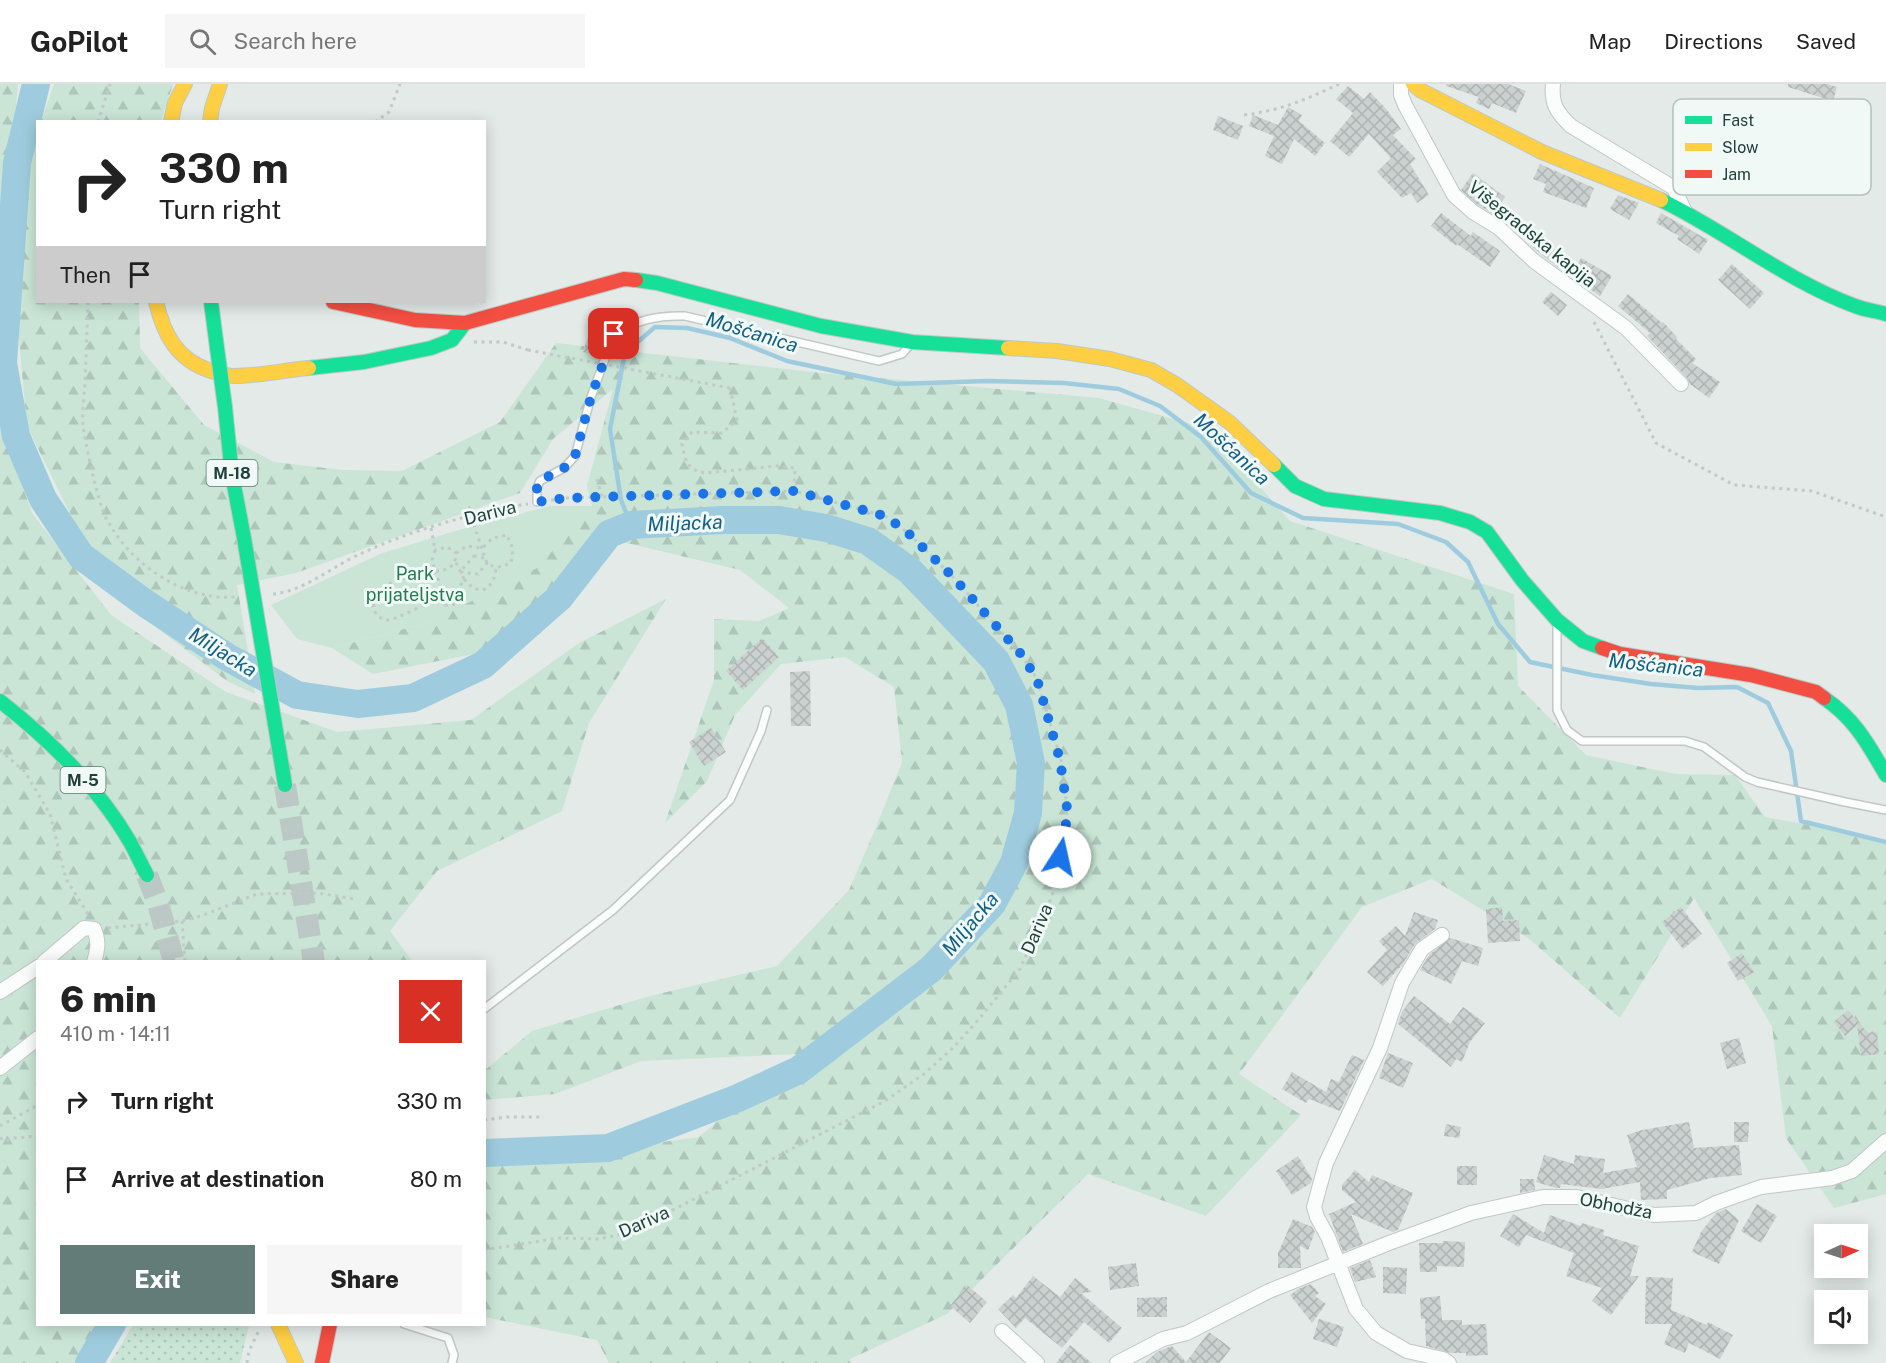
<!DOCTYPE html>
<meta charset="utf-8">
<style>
:root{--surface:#fff;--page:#f6f6f6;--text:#222;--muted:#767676;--line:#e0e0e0;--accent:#647c78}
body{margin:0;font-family:"Public Sans",sans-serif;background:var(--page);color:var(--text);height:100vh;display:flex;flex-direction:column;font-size:22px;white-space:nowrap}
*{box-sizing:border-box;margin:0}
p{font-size:20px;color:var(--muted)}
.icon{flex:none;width:33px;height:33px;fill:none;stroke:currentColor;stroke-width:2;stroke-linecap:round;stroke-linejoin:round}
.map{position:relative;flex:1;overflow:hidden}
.sheet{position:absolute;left:36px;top:876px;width:450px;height:366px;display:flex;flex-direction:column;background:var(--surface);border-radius:0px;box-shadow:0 3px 15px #0003}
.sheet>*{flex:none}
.top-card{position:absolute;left:36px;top:36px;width:450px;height:183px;border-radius:0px;box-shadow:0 3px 15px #0003;background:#fff;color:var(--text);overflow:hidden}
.needle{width:39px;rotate:87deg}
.controls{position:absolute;left:1814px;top:1140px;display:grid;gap:12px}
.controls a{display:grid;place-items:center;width:54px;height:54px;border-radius:0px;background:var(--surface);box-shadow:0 3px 15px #0003;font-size:30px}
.pin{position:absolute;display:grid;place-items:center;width:51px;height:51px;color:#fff;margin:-26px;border-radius:12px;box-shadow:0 3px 9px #0006}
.me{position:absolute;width:66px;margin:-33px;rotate:10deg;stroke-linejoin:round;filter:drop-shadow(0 0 4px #0008)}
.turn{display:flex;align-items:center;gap:21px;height:126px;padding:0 24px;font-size:27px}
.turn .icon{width:78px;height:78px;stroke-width:2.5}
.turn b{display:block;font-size:42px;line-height:51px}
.then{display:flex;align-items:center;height:57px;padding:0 24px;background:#0003;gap:12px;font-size:22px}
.round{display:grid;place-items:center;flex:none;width:63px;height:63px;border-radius:0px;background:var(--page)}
.overview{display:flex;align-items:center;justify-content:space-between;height:102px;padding:0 24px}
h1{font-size:36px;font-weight:800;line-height:45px}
.cta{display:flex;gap:12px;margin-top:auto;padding:12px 24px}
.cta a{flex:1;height:69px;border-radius:0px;background:var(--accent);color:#fff;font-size:24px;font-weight:800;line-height:69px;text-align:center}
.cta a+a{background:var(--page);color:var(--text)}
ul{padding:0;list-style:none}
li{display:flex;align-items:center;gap:18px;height:78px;padding:0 24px}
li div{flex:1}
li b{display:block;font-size:22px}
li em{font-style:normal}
header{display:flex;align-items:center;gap:36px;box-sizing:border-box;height:84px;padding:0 30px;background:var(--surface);border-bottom:2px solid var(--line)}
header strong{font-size:28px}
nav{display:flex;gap:33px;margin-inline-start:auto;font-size:21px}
.search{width:420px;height:54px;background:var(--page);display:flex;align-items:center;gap:15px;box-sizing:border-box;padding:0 21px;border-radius:0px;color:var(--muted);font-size:22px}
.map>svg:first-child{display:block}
.grass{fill:url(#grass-dots)}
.forest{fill:url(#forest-firs)}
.park{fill:#cae5d6}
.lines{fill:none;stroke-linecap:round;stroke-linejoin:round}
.stream{stroke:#9eccde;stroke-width:4.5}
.river{stroke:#9eccde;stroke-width:28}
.building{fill:url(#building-cross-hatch)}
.primary-tunnel{stroke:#bcc8c5;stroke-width:22;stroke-dasharray:22 11;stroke-linecap:butt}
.lane-casing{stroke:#c0c7c5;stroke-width:10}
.street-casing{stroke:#c0c7c5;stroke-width:16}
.fast-casing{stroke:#bec8c5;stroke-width:16}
.slow-casing{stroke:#bec8c5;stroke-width:16}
.jam-casing{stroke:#bec8c5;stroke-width:16}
.path{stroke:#c0cac8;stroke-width:3;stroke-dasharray:3 4.5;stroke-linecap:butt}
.lane{stroke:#fbfcfc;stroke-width:7}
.street{stroke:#fbfcfc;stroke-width:14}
.fast{stroke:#16e098;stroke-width:14}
.slow{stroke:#ffcf43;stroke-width:14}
.jam{stroke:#f24e42;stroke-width:14}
.fast-bridge-casing{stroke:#bbc7c5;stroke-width:16;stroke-linecap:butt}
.path-bridge{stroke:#c0cac8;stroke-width:3;stroke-dasharray:3 4.5;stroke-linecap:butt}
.fast-bridge{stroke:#16e098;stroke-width:14}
.route{stroke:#1a73e8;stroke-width:10;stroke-dasharray:0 18}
.labels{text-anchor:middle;stroke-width:6;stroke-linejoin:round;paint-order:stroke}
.shield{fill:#f1f9f6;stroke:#5e7873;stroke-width:1.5}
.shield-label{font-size:16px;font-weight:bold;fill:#1f403b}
.street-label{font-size:18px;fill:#1f403b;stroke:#f1f9f6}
.park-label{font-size:18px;fill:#247b52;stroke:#f1f9f6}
.water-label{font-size:20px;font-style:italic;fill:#125f83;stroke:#f1f9f6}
.key{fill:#f1f9f6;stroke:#b2c2be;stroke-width:1.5}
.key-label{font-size:16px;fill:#1f403b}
</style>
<header>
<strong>GoPilot</strong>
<div class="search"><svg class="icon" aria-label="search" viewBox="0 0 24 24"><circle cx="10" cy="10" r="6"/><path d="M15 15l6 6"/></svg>Search here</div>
<nav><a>Map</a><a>Directions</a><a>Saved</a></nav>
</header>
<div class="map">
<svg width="1886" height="1279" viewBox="0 0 1886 1279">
<defs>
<pattern id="grass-dots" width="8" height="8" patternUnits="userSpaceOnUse" patternTransform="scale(1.5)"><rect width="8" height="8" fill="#cae5d6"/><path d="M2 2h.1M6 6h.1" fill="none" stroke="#adc6b9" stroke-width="1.8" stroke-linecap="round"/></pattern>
<pattern id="forest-firs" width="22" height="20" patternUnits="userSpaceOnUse" patternTransform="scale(1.5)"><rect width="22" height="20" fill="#cae5d6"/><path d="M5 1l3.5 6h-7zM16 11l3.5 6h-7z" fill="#adc6b9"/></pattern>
<pattern id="building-cross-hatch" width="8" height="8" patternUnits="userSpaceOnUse" patternTransform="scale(1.5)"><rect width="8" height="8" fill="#cad1cf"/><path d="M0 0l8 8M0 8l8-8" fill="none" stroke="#adb4b3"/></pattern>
</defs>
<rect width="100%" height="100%" fill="#e3eae8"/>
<!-- grass -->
<path class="grass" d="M133 1241V1240L249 1241 240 1279H110Z"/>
<!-- forest -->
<path class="forest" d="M0 0H18L0 201Z
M54 0H173L161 37 41 38Z
M37 47 38 218H139L140 264 204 341 274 378 342 386 402 387 500 338 556 259 812 288 1099 314 1209 345 1290 437 1514 510 1518 602 1586 671 1675 690 1735 691 1765 733 1870 752 1886 761V1110L1834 1124 1786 1054 1772 942 1694 814 1620 934 1528 854 1432 795 1362 823 1239 990 1301 1031 1206 1132 1088 1090 947 1230 850 1275 851 1279H609L597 1256 485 1233V1082L699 1053 796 970 641 977 555 1010 485 1016V986L532 947 650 912 777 882 849 806 874 748 902 678 894 603 845 573 781 580 735 631 707 697 665 739 714 596V535L759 537 789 524 740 486 614 456 484 568 373 590 332 564 430 538 592 422 587 402 613 305 553 355 520 409 296 489 237 501 255 610 227 597 108 507 27 342 17 235 26 80Z
M0 339 32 429 111 531 226 608 337 648 471 636 579 559 666 515 589 639 562 727 437 787 390 847 412 877 38 878V1240L98 1241 76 1279H0Z"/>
<!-- park -->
<path class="park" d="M550 422H592L537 484 430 538 332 564 297 555 271 521 380 470 455 447Z"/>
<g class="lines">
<!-- stream -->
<path class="stream" d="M631 441 621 416 610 345 625 269 655 243 687 244 730 254 787 277 896 300 988 297 1064 299 1119 305 1160 322 1201 353 1251 409 1303 434 1398 440 1446 458 1468 478 1498 540 1530 578 1592 591 1651 600 1698 604 1737 603 1768 619 1791 667 1801 737 1886 758"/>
<!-- river -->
<path class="river" d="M36 0 17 79 3 279 16 352 43 415 81 472 145 519 227 573 297 611 358 620 413 614 483 581 560 513 609 450 631 441 723 436H779L826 444 868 457 910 487 996 577 1019 621 1031 679 1028 729 1014 779 992 820 931 885 799 986 738 1014 608 1064 484 1069
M89 1279 112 1240"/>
</g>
<!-- building -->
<path class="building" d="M1446 0H1508L1526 7 1516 29 1492 19 1489 25 1476 19 1479 13 1446 2Z
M1788 0H1827L1837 3 1833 17 1788 3Z
M1348 2 1364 15 1370 8 1387 26 1401 45 1393 51 1416 75 1410 80 1429 111 1417 119 1411 109 1402 114 1377 88 1391 74 1369 50 1349 73 1330 57 1353 29 1336 15Z
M1288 23 1302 31 1299 37 1325 59 1315 72 1294 55 1282 80 1265 72 1274 52 1249 42 1253 31 1278 41Z
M1218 32 1243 42 1238 56 1213 46Z
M1540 80 1594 104 1586 124 1543 108 1546 100 1533 95Z
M1473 89 1505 113 1493 130 1478 121 1461 106Z
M1618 111 1639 119 1629 136 1610 125Z
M1441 129 1471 152 1473 148 1500 167 1490 183 1457 160 1456 162 1431 142Z
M1661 129 1708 156 1699 170 1677 155 1679 152 1656 139Z
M1538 154 1565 172 1560 185 1532 163Z
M1581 174 1612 192 1600 212 1571 192Z
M1732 180 1764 209 1750 225 1718 196Z
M1551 208 1567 221 1558 232 1542 218Z
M1628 210 1662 239 1663 238 1677 253 1676 255 1696 275 1692 279 1720 298 1709 314 1690 300 1687 294 1647 252 1650 249 1618 222Z
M590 247 606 252 598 273 583 268Z
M762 554 779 573 743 606 726 587Z
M810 587 811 642H791L790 588Z
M711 644 726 668 704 682 689 658Z
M1502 823 1503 837 1519 836 1520 857 1488 859 1486 825Z
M1681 823 1702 850 1683 865 1662 838Z
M1414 828 1438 836 1435 845 1415 860 1402 881 1383 902 1367 888 1387 866 1379 857 1396 842 1405 852Z
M1450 854 1483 864 1478 882 1462 877 1451 900 1420 886 1429 871Z
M1742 869 1754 888 1738 897 1727 879Z
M1414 912 1450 940 1463 923 1485 939 1470 958 1462 978 1456 975 1451 983 1398 940 1402 928Z
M1848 926 1868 949 1877 948 1879 970 1861 972 1857 941 1845 952 1834 938Z
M1739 954 1746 979 1727 985 1720 959Z
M1388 969 1413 979 1403 1004 1379 994Z
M1352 971 1364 976 1340 1027 1309 1015 1306 1019 1282 1005 1292 988 1326 1008 1331 995 1339 998Z
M1689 1038 1694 1064 1739 1061 1742 1091 1711 1094 1667 1106V1115L1641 1116 1640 1098 1602 1105 1561 1100 1560 1104H1556L1536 1098 1544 1071 1574 1080 1575 1071 1605 1075 1603 1089 1637 1083 1627 1051 1642 1046Z
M1734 1038H1749L1748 1058H1734Z
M1446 1040 1461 1043 1459 1054 1444 1052Z
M1298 1072 1312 1095 1311 1099 1292 1111 1276 1087Z
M1457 1082H1477V1101H1457Z
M1355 1086 1369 1098 1372 1091 1413 1109 1398 1146 1393 1148 1351 1130 1363 1160 1343 1168 1329 1130 1356 1118 1342 1106V1101Z
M1520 1095H1534L1535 1106 1520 1109Z
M1757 1120 1777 1132 1761 1159 1741 1147Z
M1726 1125 1739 1136 1719 1180 1692 1168 1701 1148 1716 1129Z
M1513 1130 1544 1149 1550 1131 1581 1142 1582 1139 1604 1146 1603 1151 1639 1162 1630 1192H1639L1611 1231 1592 1217 1602 1204 1566 1192 1574 1169 1526 1151 1519 1163 1500 1152Z
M1293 1135 1312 1143 1315 1148 1308 1166 1300 1162 1301 1184H1278V1169Z
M1443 1157 1465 1158 1464 1183 1437 1182V1188H1420L1419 1159H1443Z
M1370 1176 1376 1193 1355 1198 1350 1184Z
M1136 1179 1139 1202 1110 1206 1108 1183Z
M1383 1183 1407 1184 1406 1210 1383 1209Z
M1033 1192 1060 1213 1075 1194 1092 1208 1081 1209 1122 1244 1109 1259 1084 1238 1062 1264 1025 1234 1016 1244 998 1225 1013 1211 1016 1214Z
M1646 1193 1673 1194 1671 1226 1707 1241 1708 1238 1733 1251 1720 1275 1689 1259 1685 1269 1664 1260 1672 1240H1645Z
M1311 1200 1319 1209 1315 1212 1326 1220 1312 1239 1290 1211 1298 1205Z
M967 1201 987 1218 970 1239 950 1222Z
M1440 1212 1442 1236H1462V1241L1486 1240 1488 1271 1466 1272V1269H1451L1426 1262 1425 1235H1421L1420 1214Z
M1167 1213V1233H1137V1214Z
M1319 1235 1344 1243 1337 1263 1313 1255Z
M1209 1248 1231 1264 1220 1279H1145L1157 1268 1172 1262 1186 1278Z
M1070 1261 1092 1279H1056Z"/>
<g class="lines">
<!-- primary-tunnel -->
<path class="primary-tunnel" d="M285 701 314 878
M147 791 158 819 174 878"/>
<!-- lane casing -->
<g class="lane-casing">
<path id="lane" d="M537 418V404L540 397 564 384 575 372 591 313 614 250C638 236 657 231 685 232L879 277 902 270 910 261
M1557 542V626L1567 646 1582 657H1685L1704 663 1745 693 1757 698 1845 718 1886 726
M484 925 613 826 730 716 761 647 767 626
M404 1240 448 1254 454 1271 452 1279"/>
</g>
<!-- street casing -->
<g class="street-casing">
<path id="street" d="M1401 0V11L1405 21 1454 111 1473 128 1499 144 1534 177 1626 244 1681 300
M1553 0C1551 20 1557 29 1571 42L1674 104 1685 128
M1442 851 1422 865 1402 899 1380 964 1326 1079 1314 1123 1317 1133 1328 1153 1356 1225 1376 1249 1407 1267 1443 1275 1449 1279
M44 878 84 844 94 845C99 857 98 865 94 878
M0 908 38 883
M0 984 38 954
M1002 1247 1037 1279
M1117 1279 1163 1255 1187 1249 1269 1207 1389 1159 1471 1129 1543 1113H1577L1654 1131 1696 1129 1716 1119 1761 1103 1832 1094 1852 1087 1886 1057"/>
</g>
<!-- fast casing -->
<g class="fast-casing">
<path id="fast" d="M1661 116C1727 148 1785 196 1855 222 1865 226 1876 227 1886 230
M636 196 657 199 821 242 912 258 1008 264
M211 218 217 264
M309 284 364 278 431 264 452 256 465 239
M225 323 232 391 244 454
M1274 381 1295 402 1324 415 1440 429 1470 438 1487 448 1522 496 1557 536 1583 557 1602 564
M1824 614C1855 635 1868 660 1886 691
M0 617C50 656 98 703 130 758 136 769 141 780 147 791"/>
</g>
<!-- slow casing -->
<g class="slow-casing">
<path id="slow" d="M1413 0 1420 6 1542 68 1661 116
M171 38 175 19 185 0
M210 38 212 24 220 0
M156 218C164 251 177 276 211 287 218 289 227 292 234 292 259 292 285 286 309 284
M1008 264 1057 267 1110 275 1151 286 1177 301 1229 338 1274 381
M278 1240 296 1279"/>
</g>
<!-- jam casing -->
<g class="jam-casing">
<path id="jam" d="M333 218 415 236 465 239 624 195 636 196
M1602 564 1620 570 1751 591 1816 608 1824 614
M322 1279 330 1240"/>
</g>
<!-- path -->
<path class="path" d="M1244 31C1282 26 1305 16 1339 0
M98 38 110 0
M375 38 389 28 400 0
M88 218C87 245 86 272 85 300 84 313 82 328 83 341 86 363 97 415 106 434 130 480 183 517 236 513
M1594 238 1656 359 1734 401 1812 407 1886 433
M474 258H503L528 266
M730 304 737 336 722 349 692 348 682 360C686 378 686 385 705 389L776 382 795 384 794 407
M597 395 602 413
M431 444 435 466 432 476 435 487C447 487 456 483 456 469L447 463 435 466
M456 469 467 462 482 464 493 454 507 451 513 465 511 479 496 484
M474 472 482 473 487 479 478 490 460 488Z
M435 487 442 505 439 513C430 518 395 536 388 536 368 534 370 509 385 502 399 494 419 492 435 487Z
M464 495C479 514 494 506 496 484L487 479 471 433
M442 505 453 509 459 504 464 495 456 478
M453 509 457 511 458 518 452 521H445V516Z
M273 510C305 507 331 483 360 470 412 446 471 429 528 420
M0 666 25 688 50 730 66 795 88 830
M182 837 185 878
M108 844 182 837 201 832 257 810 318 809 354 815
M484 1036 507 1033H544
M0 1042 38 1021
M0 1054 6 1057 14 1054 38 1052
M484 1166 559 1154 599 1155 628 1149 885 1017 925 989 953 964 979 935 1020 885 1052 812 1065 754 1067 724 1061 676 1037 595 1021 570 954 494 907 448 885 432 794 407 566 414 546 417
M247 1279 249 1267 260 1244"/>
<!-- lane -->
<use href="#lane" class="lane"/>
<!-- street -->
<use href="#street" class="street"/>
<!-- fast -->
<use href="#fast" class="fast"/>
<!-- slow -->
<use href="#slow" class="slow"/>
<!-- jam -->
<use href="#jam" class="jam"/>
<!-- fast-bridge casing -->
<g class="fast-bridge-casing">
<path id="fast-bridge" d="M217 264 225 323
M244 454 285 701"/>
</g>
<!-- path-bridge -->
<path class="path-bridge" d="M528 266 730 304"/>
<!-- fast-bridge -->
<use href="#fast-bridge" class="fast-bridge"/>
</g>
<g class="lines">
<!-- route -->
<path class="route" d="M614 250 591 313 575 372 564 384 540 397 537 404V418L566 414 794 407 885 432 907 448 954 494 1021 570 1037 595 1060 676 1067 724 1065 754 1060 773"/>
</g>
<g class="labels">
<!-- shield labels -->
<g class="shield">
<rect x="206.5" y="376" width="51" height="26" rx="4.5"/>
<rect x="60.5" y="683" width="45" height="26" rx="4.5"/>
</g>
<g class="shield-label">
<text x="232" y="395">M-18</text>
<text x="83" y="702">M-5</text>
</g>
<!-- street labels -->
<g class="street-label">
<text transform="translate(1532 150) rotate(39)" y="6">Višegradska kapija</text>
<text transform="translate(490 429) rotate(-14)" y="6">Dariva</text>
<text transform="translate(1037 845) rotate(-67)" y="6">Dariva</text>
<text transform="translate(1616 1122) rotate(11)" y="6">Obhodža</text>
<text transform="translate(644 1138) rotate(-24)" y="6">Dariva</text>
</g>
<!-- park labels -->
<g class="park-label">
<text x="415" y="496">Park<tspan x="415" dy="21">prijateljstva</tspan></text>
</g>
<!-- water labels -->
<g class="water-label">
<text transform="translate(752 248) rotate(17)" y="7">Mošćanica</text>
<text transform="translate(1232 365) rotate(43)" y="7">Mošćanica</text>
<text transform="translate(685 439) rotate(-2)" y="7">Miljacka</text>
<text transform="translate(223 568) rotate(32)" y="7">Miljacka</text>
<text transform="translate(1656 581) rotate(6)" y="7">Mošćanica</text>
<text transform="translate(970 840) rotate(-50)" y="7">Miljacka</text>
</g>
</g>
<!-- legend -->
<rect x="1673" y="15" width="198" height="96" rx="9" class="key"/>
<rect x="1685" y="32" width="27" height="8" fill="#16e098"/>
<rect x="1685" y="59" width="27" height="8" fill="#ffcf43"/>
<rect x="1685" y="86" width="27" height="8" fill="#f24e42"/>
<g class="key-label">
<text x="1722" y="42">Fast</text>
<text x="1722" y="69">Slow</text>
<text x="1722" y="96">Jam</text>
</g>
</svg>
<div class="controls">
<a><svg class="needle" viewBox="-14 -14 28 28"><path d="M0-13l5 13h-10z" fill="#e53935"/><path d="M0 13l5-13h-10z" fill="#767676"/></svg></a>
<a><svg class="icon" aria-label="sound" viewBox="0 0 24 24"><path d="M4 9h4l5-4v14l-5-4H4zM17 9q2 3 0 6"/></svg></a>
</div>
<div class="pin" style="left:614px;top:250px;background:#d93025"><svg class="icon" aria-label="arrive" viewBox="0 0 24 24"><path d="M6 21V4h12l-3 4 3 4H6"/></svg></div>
<svg class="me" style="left:1060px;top:773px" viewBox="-20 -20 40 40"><circle r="19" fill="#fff"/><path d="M0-13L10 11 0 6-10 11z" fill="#1a73e8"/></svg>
<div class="top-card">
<div class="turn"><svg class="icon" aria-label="right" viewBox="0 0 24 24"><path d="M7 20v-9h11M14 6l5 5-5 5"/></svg><div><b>330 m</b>Turn right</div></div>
<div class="then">Then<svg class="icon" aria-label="arrive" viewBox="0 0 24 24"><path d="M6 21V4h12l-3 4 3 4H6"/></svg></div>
</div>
<section class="sheet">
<div class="overview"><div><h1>6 min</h1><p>410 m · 14:11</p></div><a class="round" style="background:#d93025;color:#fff"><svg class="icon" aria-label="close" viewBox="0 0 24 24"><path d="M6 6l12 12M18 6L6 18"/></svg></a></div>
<ul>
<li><svg class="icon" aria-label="right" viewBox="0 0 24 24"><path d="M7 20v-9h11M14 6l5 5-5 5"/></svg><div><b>Turn right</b></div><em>330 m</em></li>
<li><svg class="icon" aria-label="arrive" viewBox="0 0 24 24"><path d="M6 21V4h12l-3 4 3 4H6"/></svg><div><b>Arrive at destination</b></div><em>80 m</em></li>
</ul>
<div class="cta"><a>Exit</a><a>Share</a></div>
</section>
</div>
